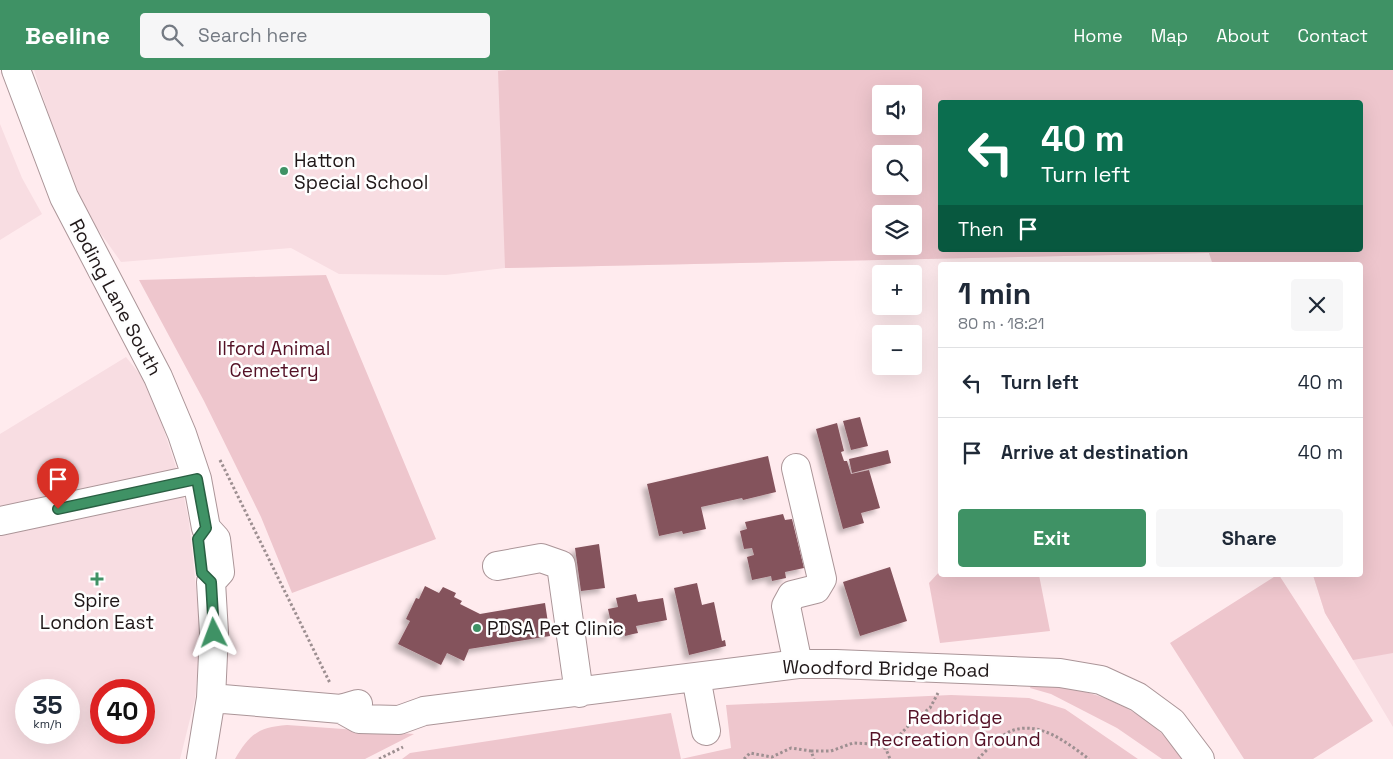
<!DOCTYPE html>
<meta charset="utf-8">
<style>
:root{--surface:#fff;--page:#f6f6f7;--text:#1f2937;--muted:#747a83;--line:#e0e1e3;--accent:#3f9265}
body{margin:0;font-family:"Space Grotesk",sans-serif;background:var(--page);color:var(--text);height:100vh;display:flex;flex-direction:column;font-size:19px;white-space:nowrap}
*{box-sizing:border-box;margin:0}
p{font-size:16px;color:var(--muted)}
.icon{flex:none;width:28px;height:28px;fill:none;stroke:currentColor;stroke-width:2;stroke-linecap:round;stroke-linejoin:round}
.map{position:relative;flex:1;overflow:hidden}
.panel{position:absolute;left:938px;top:192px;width:425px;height:315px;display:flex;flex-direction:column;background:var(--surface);border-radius:5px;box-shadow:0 5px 20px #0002}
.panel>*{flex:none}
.top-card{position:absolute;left:938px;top:30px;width:425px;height:152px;border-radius:5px;box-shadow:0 5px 20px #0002;background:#0b6e4f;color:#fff;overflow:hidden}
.fabs{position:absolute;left:872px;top:15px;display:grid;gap:10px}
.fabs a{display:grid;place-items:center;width:50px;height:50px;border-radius:5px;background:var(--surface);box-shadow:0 5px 20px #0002;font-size:25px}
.speed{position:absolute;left:15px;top:609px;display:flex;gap:10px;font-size:25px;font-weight:700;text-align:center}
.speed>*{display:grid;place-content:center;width:65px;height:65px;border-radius:50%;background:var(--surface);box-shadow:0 5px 20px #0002;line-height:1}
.speed small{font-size:12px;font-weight:400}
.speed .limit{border:8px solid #d22;background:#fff;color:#111}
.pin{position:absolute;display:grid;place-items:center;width:42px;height:42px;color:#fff;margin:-51px -21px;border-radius:50% 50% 50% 0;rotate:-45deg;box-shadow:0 0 5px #0007}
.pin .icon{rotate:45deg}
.me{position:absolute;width:55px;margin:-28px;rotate:357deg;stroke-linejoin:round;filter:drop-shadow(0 0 4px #0008)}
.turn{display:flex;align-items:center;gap:18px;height:105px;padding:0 20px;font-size:22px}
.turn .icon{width:65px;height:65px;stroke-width:2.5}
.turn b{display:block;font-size:35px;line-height:42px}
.then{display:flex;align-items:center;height:48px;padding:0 20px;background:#0003;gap:10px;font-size:19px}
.round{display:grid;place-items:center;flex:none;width:52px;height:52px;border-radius:5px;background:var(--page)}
.headline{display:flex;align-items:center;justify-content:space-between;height:85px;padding:0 20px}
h1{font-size:30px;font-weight:800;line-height:38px}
.action{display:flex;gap:10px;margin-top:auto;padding:10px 20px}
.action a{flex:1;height:58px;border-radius:5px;background:var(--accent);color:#fff;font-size:20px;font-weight:800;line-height:58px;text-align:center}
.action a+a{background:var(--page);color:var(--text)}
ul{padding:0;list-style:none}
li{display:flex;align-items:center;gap:15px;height:70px;padding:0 20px;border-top:1px solid var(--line)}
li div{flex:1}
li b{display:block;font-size:19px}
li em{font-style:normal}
header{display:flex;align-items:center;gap:30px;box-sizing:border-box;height:70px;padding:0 25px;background:var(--accent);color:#fff}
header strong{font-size:24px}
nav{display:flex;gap:28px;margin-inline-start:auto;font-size:18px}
.search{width:350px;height:45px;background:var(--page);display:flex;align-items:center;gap:12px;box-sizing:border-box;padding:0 18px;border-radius:5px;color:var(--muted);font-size:19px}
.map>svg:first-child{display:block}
.built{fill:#f8dde2;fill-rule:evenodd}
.green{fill:#eec6cd;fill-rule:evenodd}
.building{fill:#84525c;filter:url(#shadow)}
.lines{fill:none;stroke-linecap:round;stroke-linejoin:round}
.minor-casing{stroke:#ab9598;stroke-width:30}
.path{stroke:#9d8f91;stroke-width:3;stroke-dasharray:2.5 2.5;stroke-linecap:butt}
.minor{stroke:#fff;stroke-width:28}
.route-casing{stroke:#295f42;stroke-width:12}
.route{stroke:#3f9265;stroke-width:9}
.poi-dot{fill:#3f9265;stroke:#fefefe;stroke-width:2}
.labels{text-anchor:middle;stroke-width:5;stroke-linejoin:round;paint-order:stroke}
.poi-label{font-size:19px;fill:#1f1718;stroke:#fefefe;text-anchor:start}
.street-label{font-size:19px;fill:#1f1718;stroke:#fefefe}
.park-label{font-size:19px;fill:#541126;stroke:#fefefe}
</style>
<header>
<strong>Beeline</strong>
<div class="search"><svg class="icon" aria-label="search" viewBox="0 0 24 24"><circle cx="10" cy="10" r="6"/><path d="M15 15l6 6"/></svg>Search here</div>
<nav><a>Home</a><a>Map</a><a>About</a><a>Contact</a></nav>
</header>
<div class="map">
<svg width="1393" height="689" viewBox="0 0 1393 689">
<defs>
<filter id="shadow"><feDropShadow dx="-4.5" dy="4.5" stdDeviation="2.5" flood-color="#0004"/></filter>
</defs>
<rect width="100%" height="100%" fill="#ffebee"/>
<!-- built -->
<path class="built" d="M34 0H1393V657L1325 543 1313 505H1360V195H1213L1209 183 505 198 446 205 339 204 291 178 121 192 77 130ZM881 24H914V56H881ZM940 32H1360V180H940ZM881 84H914V116H881ZM881 144H914V176H881Z
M0 54 22 108 42 144 0 170Z
M126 287 150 317 181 413 189 452 201 566 195 629 180 689H0V364ZM26 620H69V662H26ZM101 620H144V662H101Z"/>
<!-- green -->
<path class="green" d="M508 0H1393V583L1353 590 1325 543 1313 505H1360V195H1213L1209 183 505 198 498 1ZM881 24H914V56H881ZM940 32H1360V180H940ZM881 84H914V116H881ZM881 144H914V176H881Z
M326 205 436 469 292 523 261 447 204 331 139 210Z
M940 501V505H1039L1050 561 940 573 929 513Z
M1277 505H1279L1373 651 1313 689H1244L1170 573Z
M1032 613C1089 616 1151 639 1183 689H1162L1117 658 1051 624 1030 618Z
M951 625 1029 628 1065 639 1138 689H402L410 683 671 643 681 689 731 678 726 635Z
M287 655 414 664 365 689H235C249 665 258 657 287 655Z"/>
<!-- building -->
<path class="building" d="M860 347 868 376 851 380 843 351Z
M837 353 844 381 841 382 844 391H847L851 404 869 400 880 438 861 443 864 453 843 459 816 359Z
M888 380 891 393 852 403 849 389Z
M768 386 776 422 743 430 742 428 701 437 706 459 683 464 682 461 659 466 647 414Z
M783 444 785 450 792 449 804 498 785 502 786 508 772 511 771 506 752 510 747 487 754 485 752 478 744 479 740 461 747 459 745 452Z
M599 474 605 518 581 521 575 478Z
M890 497 907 551 860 566 843 512Z
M697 513 702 535 714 532 722 571 725 570 726 576 689 585 674 518Z
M425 516 439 523 443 517 456 523 454 527 462 531 460 534 480 544 545 533 550 566 469 579 464 591 447 583 441 595 398 574 410 551 406 549 416 528 419 529Z
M636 524 638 532 663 528 667 550 636 556 638 563 633 564 625 566 624 559 613 562 608 539 618 537 616 528Z"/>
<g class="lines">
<!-- minor casing -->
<g class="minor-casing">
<path id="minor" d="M16 0 64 127 158 307 182 364 197 409 206 458 216 469 220 502 211 512 214 563 211 628 201 689
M796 398 822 509 816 519 792 525 786 536 798 594
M0 451 197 409
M497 496 541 488 561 495 579 623
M696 607 706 661
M211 628 341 639 358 634
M341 639 359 649 399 650 424 641 798 594H836L1060 603 1101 610 1138 627 1172 652 1200 689"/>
</g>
<!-- path -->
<path class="path" d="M220 390 330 613
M886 679 914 650 930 638 938 623
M811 681H831L853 673 875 674 886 679 890 689
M379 689 403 677
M744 689 750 683 772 687 791 678 811 681 814 689
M978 689C987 680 999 666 1011 661 1040 650 1067 673 1089 689"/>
<!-- minor -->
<use href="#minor" class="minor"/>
</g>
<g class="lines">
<!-- route casing -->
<g class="route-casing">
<path id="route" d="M58 439 197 409 206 458 198 469 202 503 211 512 214 563"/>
</g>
<!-- route -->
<use href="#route" class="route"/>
</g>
<!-- markers -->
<g class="poi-dot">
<circle cx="284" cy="101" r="5"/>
<path d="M94.5 501.5h5v5h5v5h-5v5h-5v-5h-5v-5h5z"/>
<circle cx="477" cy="558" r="5"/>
</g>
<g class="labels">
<!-- poi labels -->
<g class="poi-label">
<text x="294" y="97">Hatton<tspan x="294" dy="22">Special School</tspan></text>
<text x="97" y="537" text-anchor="middle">Spire<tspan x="97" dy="22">London East</tspan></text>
<text x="487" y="565">PDSA Pet Clinic</text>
</g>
<!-- street labels -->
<g class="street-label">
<text transform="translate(116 227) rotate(62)" y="7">Roding Lane South</text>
<text transform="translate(886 598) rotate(1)" y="7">Woodford Bridge Road</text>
</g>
<!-- park labels -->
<g class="park-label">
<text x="274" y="285">Ilford Animal<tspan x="274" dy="22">Cemetery</tspan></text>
<text x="955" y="654">Redbridge<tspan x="955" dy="22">Recreation Ground</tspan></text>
</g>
</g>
</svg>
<div class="fabs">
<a><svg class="icon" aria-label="sound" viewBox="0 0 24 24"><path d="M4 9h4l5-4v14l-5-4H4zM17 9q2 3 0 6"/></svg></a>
<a><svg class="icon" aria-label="search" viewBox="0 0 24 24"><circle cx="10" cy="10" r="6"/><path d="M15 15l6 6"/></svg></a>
<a><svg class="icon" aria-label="layers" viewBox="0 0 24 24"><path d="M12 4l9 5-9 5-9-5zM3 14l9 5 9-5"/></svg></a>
<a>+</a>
<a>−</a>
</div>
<div class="speed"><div>35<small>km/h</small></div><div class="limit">40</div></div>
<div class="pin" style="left:58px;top:439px;background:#d93025"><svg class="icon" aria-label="arrive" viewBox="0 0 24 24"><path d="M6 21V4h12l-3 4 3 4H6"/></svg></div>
<svg class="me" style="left:214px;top:563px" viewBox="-20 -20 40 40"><path d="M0-17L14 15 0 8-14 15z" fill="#3f9265" stroke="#fff" stroke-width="4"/></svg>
<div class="top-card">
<div class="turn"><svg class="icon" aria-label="left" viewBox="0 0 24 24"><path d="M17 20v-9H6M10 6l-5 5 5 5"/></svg><div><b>40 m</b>Turn left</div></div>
<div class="then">Then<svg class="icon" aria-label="arrive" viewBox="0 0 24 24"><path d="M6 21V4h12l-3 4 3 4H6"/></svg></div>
</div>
<section class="panel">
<div class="headline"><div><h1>1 min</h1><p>80 m · 18:21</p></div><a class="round"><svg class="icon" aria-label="close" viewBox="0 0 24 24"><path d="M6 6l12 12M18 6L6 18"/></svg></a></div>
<ul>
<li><svg class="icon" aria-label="left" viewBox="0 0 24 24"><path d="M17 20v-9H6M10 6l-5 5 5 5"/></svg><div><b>Turn left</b></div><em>40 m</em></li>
<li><svg class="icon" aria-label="arrive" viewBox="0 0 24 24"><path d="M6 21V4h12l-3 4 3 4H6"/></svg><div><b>Arrive at destination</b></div><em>40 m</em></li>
</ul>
<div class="action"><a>Exit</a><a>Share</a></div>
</section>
</div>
